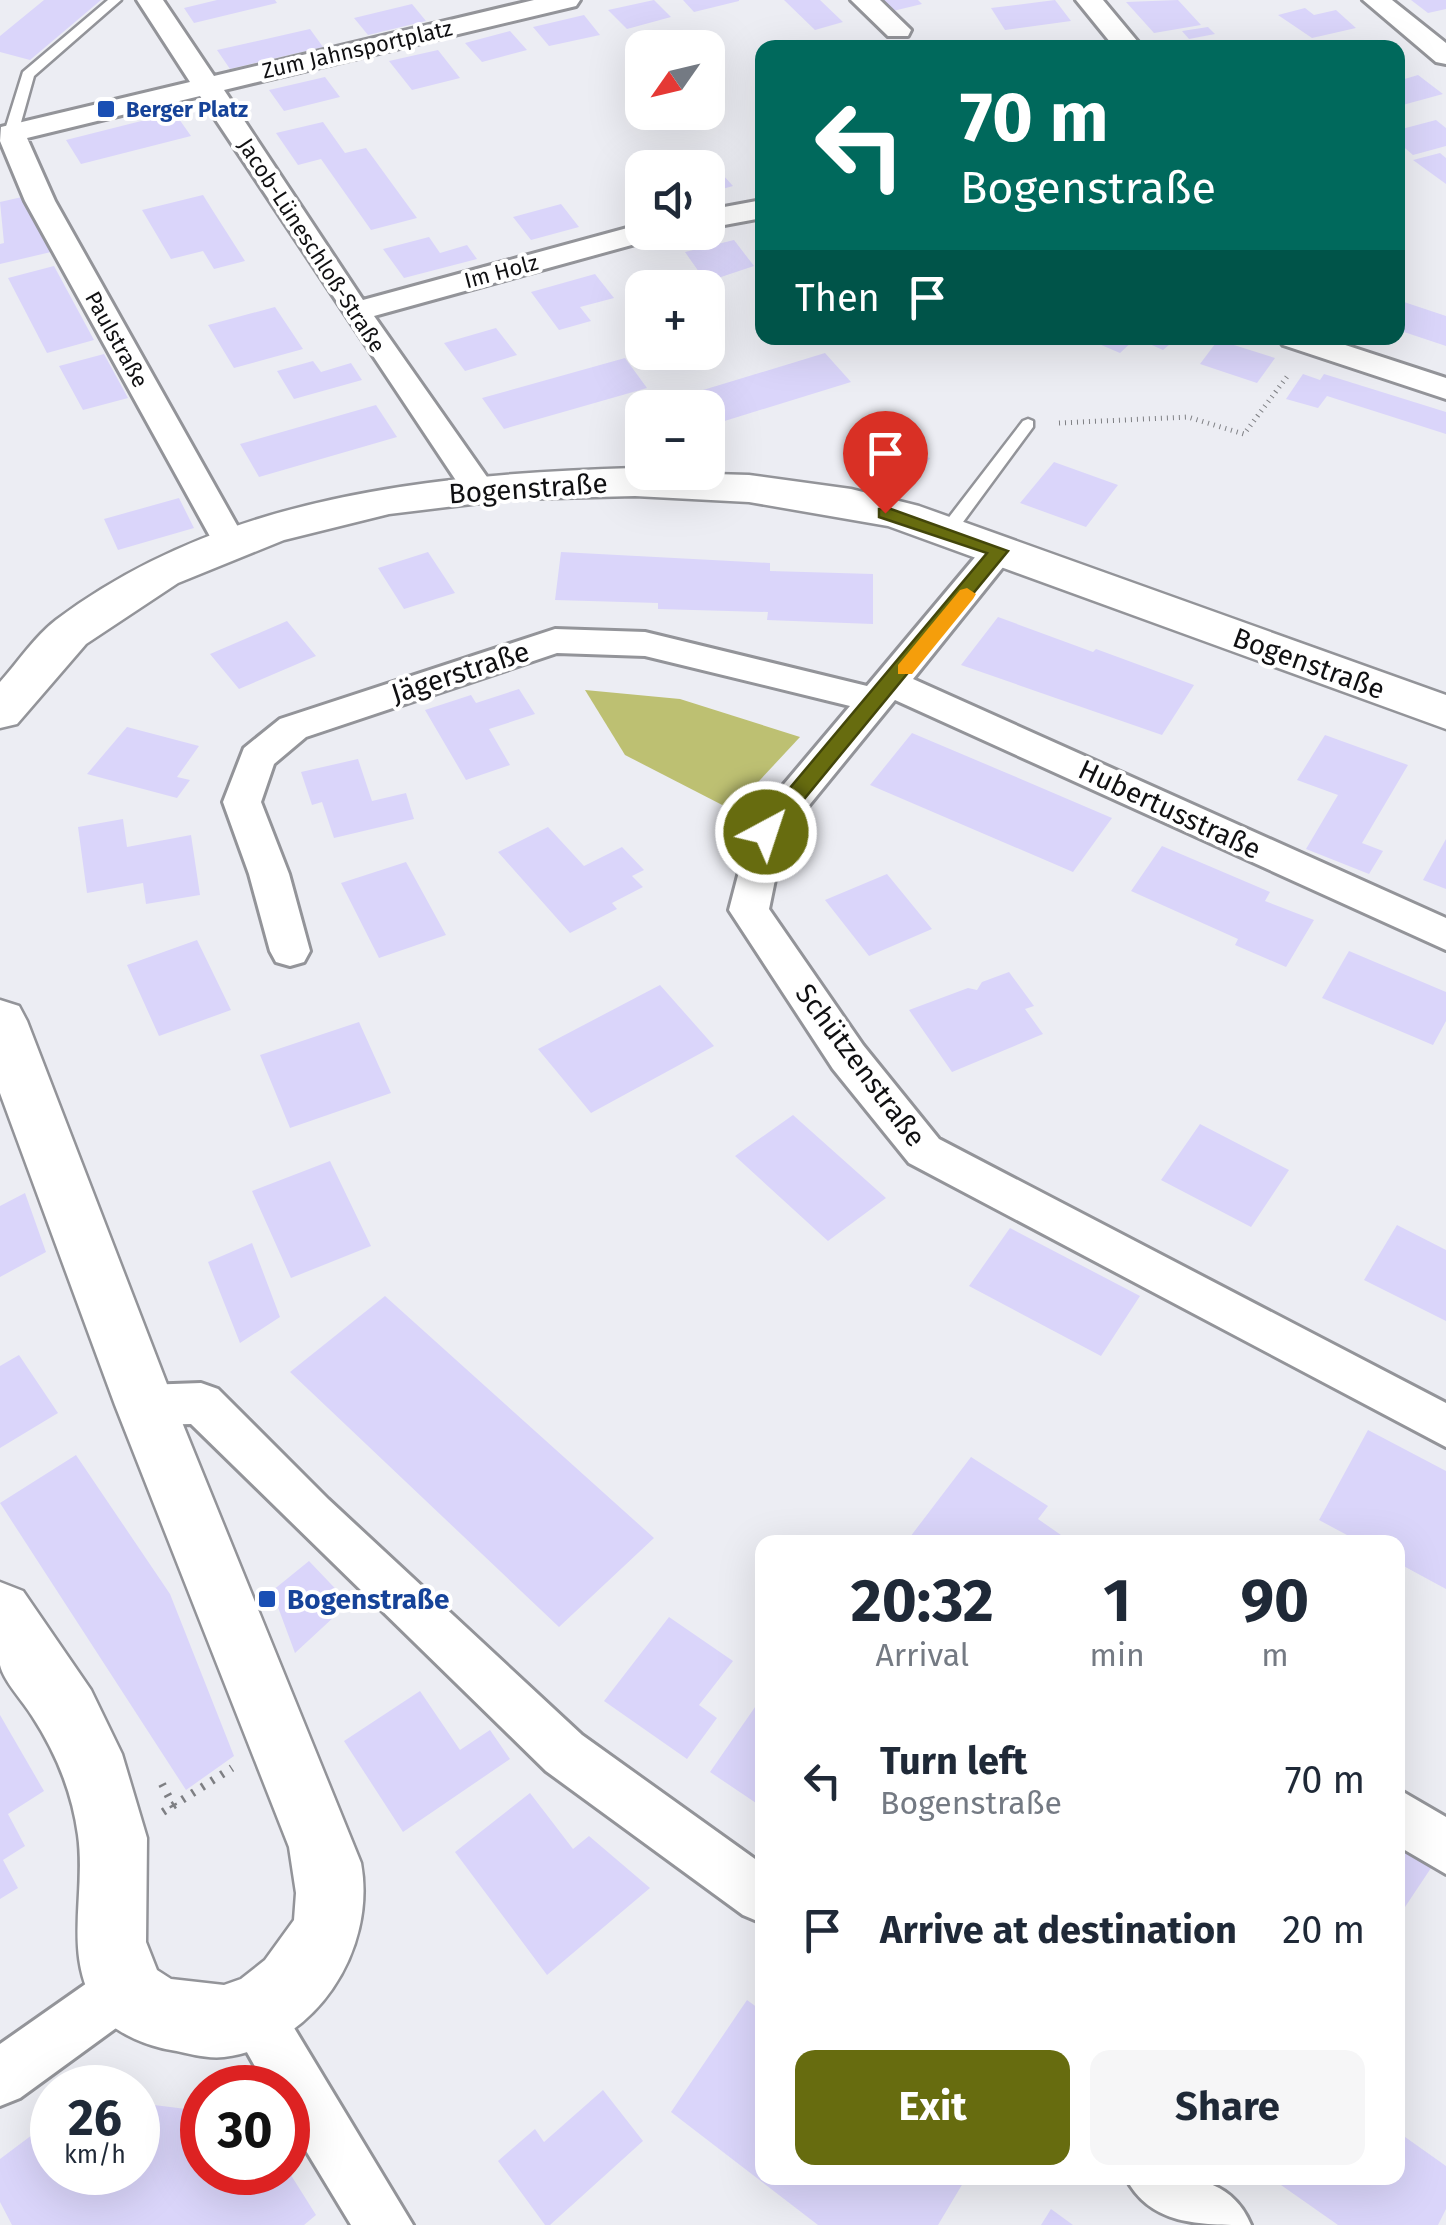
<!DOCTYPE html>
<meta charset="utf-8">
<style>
:root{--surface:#fff;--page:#f6f6f7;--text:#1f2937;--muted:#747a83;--accent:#676c0f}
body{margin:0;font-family:"Fira Sans",sans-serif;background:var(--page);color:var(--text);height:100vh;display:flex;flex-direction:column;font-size:38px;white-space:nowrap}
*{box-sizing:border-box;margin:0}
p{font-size:32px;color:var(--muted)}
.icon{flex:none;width:55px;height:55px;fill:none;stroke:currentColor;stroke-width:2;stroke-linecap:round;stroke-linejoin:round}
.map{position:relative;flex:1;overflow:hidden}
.drawer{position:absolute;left:755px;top:1535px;width:650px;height:650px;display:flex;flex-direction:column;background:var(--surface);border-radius:20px;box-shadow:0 10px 40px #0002}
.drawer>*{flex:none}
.guide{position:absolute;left:755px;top:40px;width:650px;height:305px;border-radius:20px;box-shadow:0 10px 40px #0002;background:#00695c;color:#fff;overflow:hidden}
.needle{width:65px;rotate:236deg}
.fabs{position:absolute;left:625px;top:30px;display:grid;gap:20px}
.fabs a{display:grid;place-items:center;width:100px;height:100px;border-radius:20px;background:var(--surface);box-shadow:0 10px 40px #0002;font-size:50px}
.speed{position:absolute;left:30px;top:2065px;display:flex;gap:20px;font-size:50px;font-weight:700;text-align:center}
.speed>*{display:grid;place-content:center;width:130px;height:130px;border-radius:50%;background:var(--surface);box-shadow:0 10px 40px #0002;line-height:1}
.speed small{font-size:25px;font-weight:400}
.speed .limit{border:15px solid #d22;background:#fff;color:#111}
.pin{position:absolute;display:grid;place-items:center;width:85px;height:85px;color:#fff;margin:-102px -42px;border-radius:50% 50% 50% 0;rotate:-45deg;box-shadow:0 0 10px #0007}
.pin .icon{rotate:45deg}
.me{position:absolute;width:110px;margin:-55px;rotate:40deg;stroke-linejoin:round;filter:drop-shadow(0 0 8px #0008)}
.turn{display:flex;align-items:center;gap:35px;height:210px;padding:0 40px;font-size:45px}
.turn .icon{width:130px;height:130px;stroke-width:2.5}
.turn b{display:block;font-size:70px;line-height:85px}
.then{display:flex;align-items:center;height:95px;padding:0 40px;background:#0003;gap:20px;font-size:38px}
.eta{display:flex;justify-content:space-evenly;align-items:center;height:170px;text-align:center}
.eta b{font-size:60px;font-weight:700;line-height:70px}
.button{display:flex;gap:20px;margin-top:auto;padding:20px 40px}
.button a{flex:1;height:115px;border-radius:20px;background:var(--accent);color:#fff;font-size:40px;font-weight:700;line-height:115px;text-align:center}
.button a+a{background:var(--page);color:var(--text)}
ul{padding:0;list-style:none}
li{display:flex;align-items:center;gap:30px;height:150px;padding:0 40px}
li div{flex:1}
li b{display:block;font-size:38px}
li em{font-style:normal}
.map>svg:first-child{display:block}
.green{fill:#bdc072}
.building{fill:#dad5fa}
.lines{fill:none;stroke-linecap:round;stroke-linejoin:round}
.lane-casing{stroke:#939499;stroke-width:5}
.street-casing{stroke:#939499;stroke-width:6}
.secondary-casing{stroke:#939499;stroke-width:5}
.path-far1{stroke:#7e7f83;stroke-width:5;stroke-dasharray:1 5;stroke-linecap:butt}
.path{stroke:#7e7f83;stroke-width:8;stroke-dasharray:2.5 9;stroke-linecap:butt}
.lane{fill:#fff;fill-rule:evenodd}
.street{fill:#fff;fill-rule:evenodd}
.secondary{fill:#fff;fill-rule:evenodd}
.route{fill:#676c0f;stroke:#43460a;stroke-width:2.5}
.slow{fill:#f59e0b}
.transit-dot{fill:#1a4fb4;stroke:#fff;stroke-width:4}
.labels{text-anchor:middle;stroke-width:8;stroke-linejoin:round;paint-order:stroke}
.far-street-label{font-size:22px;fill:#101012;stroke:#fff}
.far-transit-label{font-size:22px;font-weight:bold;fill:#164399;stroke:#fff;text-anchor:start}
.street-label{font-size:28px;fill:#101012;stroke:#fff}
.transit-label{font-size:28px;font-weight:bold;fill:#164399;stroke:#fff;text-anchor:start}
</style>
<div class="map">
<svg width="1446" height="2225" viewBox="0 0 1446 2225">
<rect width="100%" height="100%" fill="#ecedf3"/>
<!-- green -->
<path class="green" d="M585 690 680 699 800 737 732 810 625 755Z"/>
<!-- building -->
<path class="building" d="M44 0H101L30 60 0 52V36Z
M217 0H275L277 3 194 23 184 8Z
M654 0 671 17 627 29 608 10Z
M683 0H739V1L694 12Z
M784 0H820L843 22 815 30Z
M881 0H918L922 4 893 11Z
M1055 0 1071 21 1005 30 991 8Z
M1178 0 1201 25 1154 33 1126 2Z
M1411 0H1446V9L1428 13Z
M412 4 426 21 368 35 354 18Z
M1305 8 1314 15 1336 10 1356 28 1312 38 1278 15Z
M584 15 600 35 549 46 533 27Z
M1208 27 1215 34 1189 39 1182 31Z
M310 29 323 47 230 69 217 50Z
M510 31 527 50 482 62 465 43Z
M438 50 460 78 412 90 389 61Z
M1418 75 1443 94 1399 106 1398 81Z
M325 77 340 97 284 111 269 90Z
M169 114 173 121 179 119 191 136 81 164 66 140Z
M1436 120 1446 128V146L1413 155 1398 142V130Z
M323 122 345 153 366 148 417 218 371 230 321 159 298 165 276 133Z
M1440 153 1446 158V184L1413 160Z
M713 164 733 186 708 193V166Z
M203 195 213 211 245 261 214 269 203 251 171 259 142 210Z
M22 197 51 252 0 264V244L4 243 0 202Z
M561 204 579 227 531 240 513 217Z
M429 237 440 253 467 245 477 259 404 278 383 249Z
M734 240 754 266 706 282 685 252Z
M54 266 94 340 47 353 8 278Z
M595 274 614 298 580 307 591 321 559 330 531 292Z
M1398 300 1446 316V346L1398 330Z
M275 307 303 349 234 368 208 325Z
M496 328 517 355 465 371 444 343Z
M1085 338H1177L1163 350 1136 338 1120 353Z
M1218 340 1275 358 1257 383 1200 364Z
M825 353 851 382 715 424 708 408H701L690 394Z
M104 354 128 398 83 410 59 366Z
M625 358 647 388 504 429 482 398Z
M313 361 321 372 351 363 362 380 294 399 277 371Z
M1303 374 1320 380 1324 374 1446 412V434L1327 396 1318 408 1286 399Z
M376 405 397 437 259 477 240 444Z
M883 444 930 458 913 480 866 465Z
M1054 462 1118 485 1086 527 1020 503Z
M179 498 194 528 118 550 104 519Z
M428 552 455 593 404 609 378 568Z
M561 552 770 563V571L873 574V624L767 620 768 612 658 609V603L555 600Z
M998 617 1093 652 1096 649 1194 685 1162 735 961 665Z
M287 621 316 656 239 689 210 654Z
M519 689 535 714 489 729 510 765 466 780 425 710 471 695 476 703Z
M127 727 199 746 177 777 190 780 177 798 87 774Z
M912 733 1009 774 1112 818 1073 872 870 785Z
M1325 735 1408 765 1362 843 1383 851 1369 874 1306 849 1338 795 1297 780Z
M358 759 372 801 406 793 414 819 334 838 322 802 312 805 301 772Z
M123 819 127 847 191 835 200 895 146 904 143 883 87 893 78 827Z
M548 827 584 866 622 847 644 870 632 876 643 887 612 903 617 909 570 933 498 852Z
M1446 839V889L1423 880Z
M1162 846 1270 892 1265 901 1314 920 1286 967 1235 945 1238 939 1131 891Z
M406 862 446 935 379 958 341 883Z
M887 874 932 929 869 956 825 900Z
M197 940 231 1010 159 1036 127 965Z
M1349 951 1446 992V1021L1433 1045 1322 998Z
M1009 972 1034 1006 1025 1009 1043 1034 952 1072 909 1010 968 988 977 990 982 982Z
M660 985 714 1046 591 1113 538 1049Z
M359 1022 391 1093 290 1128 260 1055Z
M793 1115 886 1198 828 1241 735 1156Z
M1200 1124 1289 1170 1251 1227 1161 1180Z
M330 1161 371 1246 291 1278 252 1191Z
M25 1193 46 1252 0 1277V1206Z
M1397 1225 1446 1250V1321L1364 1280Z
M1010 1228 1140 1296 1101 1356 969 1286Z
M252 1243 280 1317 240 1343 208 1262Z
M385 1296 654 1538 559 1627 290 1372Z
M19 1355 58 1413 0 1448V1366Z
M1368 1430 1446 1471V1589L1398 1563V1542H1360L1319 1520Z
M76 1455 170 1594 234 1756 186 1790 0 1503Z
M971 1457 1048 1506 1038 1519 1071 1542 907 1541Z
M309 1561 349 1603 295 1653 272 1591Z
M669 1617 733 1661 699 1705 717 1718 687 1759 604 1701Z
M420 1691 460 1750 490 1730 510 1759 403 1832 344 1741Z
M762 1697V1807L710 1772Z
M0 1715 44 1791 8 1814 25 1846 3 1860 18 1888 0 1899Z
M530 1793 573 1849 589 1836 650 1888 547 1975 455 1852Z
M1398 1839 1433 1865 1405 1907 1398 1901Z
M747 2000 762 2011V2178H966L938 2225H818L671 2112Z
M603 2090 643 2141 550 2225H545L498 2161 535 2129 544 2142Z
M138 2103 202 2111V2172H289L316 2215 304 2225H12L0 2202V2159L52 2120V2172H138Z
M1398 2132 1446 2166V2209L1438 2225H1338L1271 2178H1398Z
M1051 2209 1073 2225H1041Z"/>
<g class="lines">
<!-- lane casing -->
<g class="lane-casing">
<path id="lane" d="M108 0H121L34 76 18 133 6 136 4 133 23 72Z
M1028 419 1033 421V427L952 537H940V529L1023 421Z"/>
</g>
<!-- street casing -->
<g class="street-casing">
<path id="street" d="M137 0H163L214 76 534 0H580L576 6 224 90 363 300 642 224V232H661L657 238 374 316 494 487 489 494H465L200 96 27 138 55 201 247 543 242 551H218L25 201 0 141 1 127 190 82Z
M851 0H880L911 30 908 36H888Z
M1076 0H1103L1143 48H1115Z
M1363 0H1392L1446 43V64L1436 62Z
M762 200V218L708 228V210Z
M1278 338H1324L1446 378V399L1283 345Z
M999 540 1011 543 1016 551 913 679 1446 918V950L895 700 784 836 769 909 863 1045 939 1139 1446 1403V1447L909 1163 833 1069 729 910 752 822 850 706 645 656 557 653 306 737 274 764 261 802 289 874 310 951 304 962 290 966 276 962 270 951 249 874 223 802 244 748 280 719 555 629 645 632 867 686 987 543Z
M201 1383 218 1389 328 1499 582 1735 762 1864V1923L743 1915 546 1771 191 1424 145 1425 128 1419 122 1405 128 1391 145 1385Z
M1398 1789 1446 1817V1874L1398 1846Z
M126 1960 145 1969 154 1988 145 2007 20 2098 0 2106V2044L107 1969Z
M253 1985 273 1993 413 2225H351L288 2121V2088H267L225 2013 233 1993Z
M1126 2178C1176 2175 1229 2172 1251 2225 1199 2225 1150 2225 1126 2178Z"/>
</g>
<!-- secondary casing -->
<g class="secondary-casing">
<path id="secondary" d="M635 468 642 472 749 475 851 489 919 506 1446 695V729L888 526 749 502 635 496 513 499 389 514 284 540 178 583 86 644 17 724 0 728V682C18 662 35 636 56 620 222 495 434 474 635 468Z
M0 1000 19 1006 27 1021 175 1405 361 1863C377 1950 315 2046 224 2057 206 2059 188 2053 171 2050 151 2047 117 2034 104 2018 59 1962 87 1898 78 1835 72 1791 56 1753 32 1716 23 1701 4 1682 0 1665 0 1640 0 1608 0 1582L23 1591 91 1690 122 1754 147 1838 146 1942 157 1970 171 1979 224 1985 241 1979 265 1960 294 1920 296 1893 289 1847 115 1405 0 1093Z"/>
</g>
<!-- path-far1 -->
<path class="path-far1" d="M1059 423 1188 417 1244 434 1289 374"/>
<!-- path -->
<path class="path" d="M162 1784 174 1807
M163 1812 232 1768"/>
<!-- lane -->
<use href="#lane" class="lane"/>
<!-- street -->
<use href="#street" class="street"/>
<!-- secondary -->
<use href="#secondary" class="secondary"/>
</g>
<!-- route -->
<path class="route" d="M879 509H891L1008 551 773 837H758V826L987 553 879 517Z"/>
<!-- slow -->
<path class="slow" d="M967 588 976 594 973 599 912 674H898V665L960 590Z"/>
<!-- markers -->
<g class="transit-dot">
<rect x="96" y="99" width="20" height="20" rx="5"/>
<rect x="257" y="1589" width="20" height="20" rx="5"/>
</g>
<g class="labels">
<!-- far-street labels -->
<g class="far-street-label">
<text transform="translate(357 49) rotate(-13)" y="8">Zum Jahnsportplatz</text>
<text transform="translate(312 245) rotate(57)" y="8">Jacob-Lüneschloß-Straße</text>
<text transform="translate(501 271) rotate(-15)" y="8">Im Holz</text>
<text transform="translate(117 339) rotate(61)" y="8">Paulstraße</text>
</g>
<!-- far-transit labels -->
<g class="far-transit-label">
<text x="126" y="117">Berger Platz</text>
</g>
<!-- street labels -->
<g class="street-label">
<text transform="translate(528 488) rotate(-4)" y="10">Bogenstraße</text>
<text transform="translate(1309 663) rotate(20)" y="10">Bogenstraße</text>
<text transform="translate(460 672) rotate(-18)" y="10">Jägerstraße</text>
<text transform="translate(1170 809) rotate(25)" y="10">Hubertusstraße</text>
<text transform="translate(861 1065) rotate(53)" y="10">Schützenstraße</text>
</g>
<!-- transit labels -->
<g class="transit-label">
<text x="287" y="1609">Bogenstraße</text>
</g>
</g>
</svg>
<div class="fabs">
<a><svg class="needle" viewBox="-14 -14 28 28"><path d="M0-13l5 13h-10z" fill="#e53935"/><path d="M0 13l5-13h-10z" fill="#747a83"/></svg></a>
<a><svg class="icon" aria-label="sound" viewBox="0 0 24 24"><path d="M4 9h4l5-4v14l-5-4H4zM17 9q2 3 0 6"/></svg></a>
<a>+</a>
<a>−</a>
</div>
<div class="speed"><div>26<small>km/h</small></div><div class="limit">30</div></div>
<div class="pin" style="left:885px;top:513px;background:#d93025"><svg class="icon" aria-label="arrive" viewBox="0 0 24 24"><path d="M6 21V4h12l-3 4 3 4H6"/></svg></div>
<svg class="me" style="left:766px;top:832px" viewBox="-20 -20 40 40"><circle r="17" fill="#676c0f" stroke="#fff" stroke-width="3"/><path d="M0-11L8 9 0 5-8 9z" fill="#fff"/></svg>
<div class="guide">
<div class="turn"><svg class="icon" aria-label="left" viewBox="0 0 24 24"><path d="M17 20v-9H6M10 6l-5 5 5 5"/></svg><div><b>70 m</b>Bogenstraße</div></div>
<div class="then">Then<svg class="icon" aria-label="arrive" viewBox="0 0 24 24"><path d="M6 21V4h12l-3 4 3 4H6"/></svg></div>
</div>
<section class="drawer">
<div class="eta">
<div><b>20:32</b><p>Arrival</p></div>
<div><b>1</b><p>min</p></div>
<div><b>90</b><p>m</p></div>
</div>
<ul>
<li><svg class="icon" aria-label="left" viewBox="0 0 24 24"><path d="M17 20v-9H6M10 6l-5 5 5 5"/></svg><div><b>Turn left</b><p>Bogenstraße</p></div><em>70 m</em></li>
<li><svg class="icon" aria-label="arrive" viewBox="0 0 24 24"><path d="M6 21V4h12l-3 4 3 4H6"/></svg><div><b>Arrive at destination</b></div><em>20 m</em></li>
</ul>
<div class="button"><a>Exit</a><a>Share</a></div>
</section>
</div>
